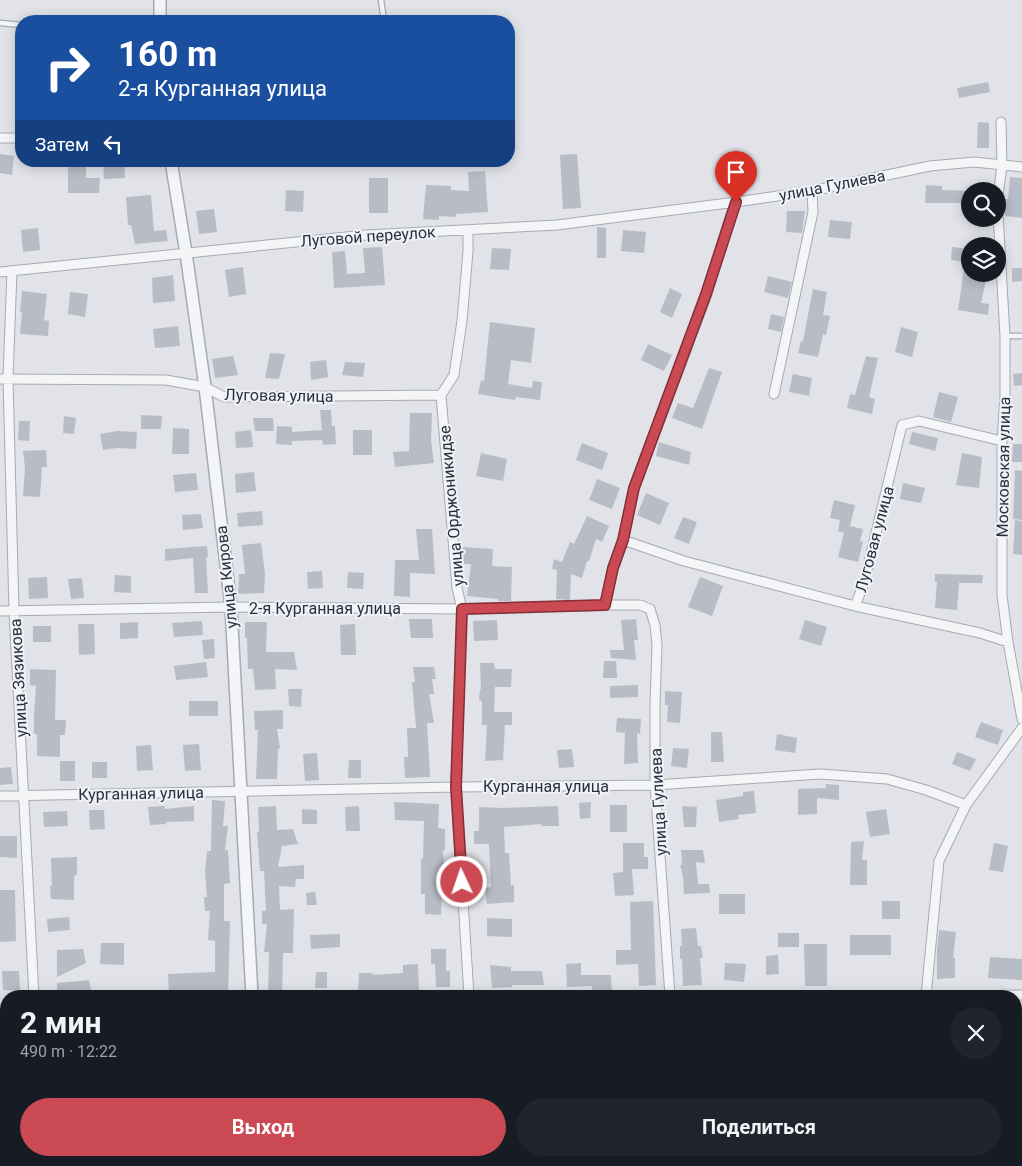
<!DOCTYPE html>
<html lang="ru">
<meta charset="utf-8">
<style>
:root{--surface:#171b24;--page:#20242c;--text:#f1f3f6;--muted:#9ea1a6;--accent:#cb4953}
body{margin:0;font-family:Roboto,sans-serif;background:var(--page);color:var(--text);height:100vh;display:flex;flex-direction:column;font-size:19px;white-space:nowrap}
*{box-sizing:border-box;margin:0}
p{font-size:16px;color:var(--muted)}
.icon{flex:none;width:28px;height:28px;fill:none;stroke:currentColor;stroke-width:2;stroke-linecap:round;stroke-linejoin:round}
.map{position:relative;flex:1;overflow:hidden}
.sheet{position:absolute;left:0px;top:990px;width:1022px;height:176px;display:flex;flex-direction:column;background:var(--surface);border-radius:20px 20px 0 0;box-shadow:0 2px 12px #0003}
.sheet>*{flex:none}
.hud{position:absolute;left:15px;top:15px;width:500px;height:152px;border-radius:20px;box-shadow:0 2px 12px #0003;background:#1a4fa0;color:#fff;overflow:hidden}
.controls{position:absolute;left:961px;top:182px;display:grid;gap:10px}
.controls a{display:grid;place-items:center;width:45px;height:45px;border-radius:50%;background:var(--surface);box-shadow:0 2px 12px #0003;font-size:25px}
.pin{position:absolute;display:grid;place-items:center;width:42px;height:42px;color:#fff;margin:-51px -21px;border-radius:50% 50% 50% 0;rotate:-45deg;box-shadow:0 0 5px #0007}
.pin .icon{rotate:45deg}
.me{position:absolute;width:55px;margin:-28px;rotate:357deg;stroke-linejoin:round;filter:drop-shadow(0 0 4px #0008)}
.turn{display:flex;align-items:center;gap:18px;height:105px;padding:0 20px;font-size:22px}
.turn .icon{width:65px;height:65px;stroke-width:2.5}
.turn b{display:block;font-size:35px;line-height:42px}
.then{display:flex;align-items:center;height:48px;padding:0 20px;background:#0003;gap:10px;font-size:19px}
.round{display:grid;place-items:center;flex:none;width:52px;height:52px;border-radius:26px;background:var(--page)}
.headline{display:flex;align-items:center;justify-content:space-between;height:85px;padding:0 20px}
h1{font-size:30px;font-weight:700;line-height:38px}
.button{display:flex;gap:10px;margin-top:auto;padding:10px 20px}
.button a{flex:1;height:58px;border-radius:30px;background:var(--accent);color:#fff;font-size:20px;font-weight:700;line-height:58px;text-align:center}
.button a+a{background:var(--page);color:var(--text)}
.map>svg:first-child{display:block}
.building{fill:#b8bcc6}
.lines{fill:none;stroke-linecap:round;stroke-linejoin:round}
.service-casing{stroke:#a6aab3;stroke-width:7}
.minor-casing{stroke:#a6aab3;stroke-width:11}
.tertiary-casing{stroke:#a6aab3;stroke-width:14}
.service{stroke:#f3f5f7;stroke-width:4.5}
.minor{stroke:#f3f5f7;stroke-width:9}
.tertiary{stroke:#f3f5f7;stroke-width:11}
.route-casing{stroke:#842f36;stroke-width:12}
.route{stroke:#cb4953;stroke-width:9}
.labels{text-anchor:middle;stroke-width:4;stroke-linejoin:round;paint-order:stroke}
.street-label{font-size:16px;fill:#2a3040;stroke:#f0f2f7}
</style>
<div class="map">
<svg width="1022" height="1166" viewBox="0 0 1022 1166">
<rect width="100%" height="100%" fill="#e1e3e9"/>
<!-- building -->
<path class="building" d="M988 82 990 92 959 98 957 88Z
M978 122 989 123V148H977Z
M0 154 14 156 12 175 0 173Z
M577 154 581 208 563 209 560 155Z
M68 161H86V178H100L99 193H68Z
M103 161H124L125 178 104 179Z
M485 171 488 212 456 214V217L439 216V220L423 219 426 185 451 186V190L469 191 468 172Z
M1010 177 1022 178V218L1005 216V199H1008Z
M369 178H388V213H369Z
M926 185 942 186V190L970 191V203H925Z
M286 190 304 191 303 212 285 211Z
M151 195 154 231 166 230 168 241 135 244 131 225H128L126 197Z
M214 209 217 232 199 234 196 211Z
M787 211H805L802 233 786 232Z
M830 220 852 222 850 239 828 237Z
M597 227 606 228V258H597Z
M38 228 40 250 23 252 21 230Z
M623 230 646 232 644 253 621 251Z
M382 247 385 285 334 288 332 252 345 251 347 274 365 273 363 248Z
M952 247 970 249V277L986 280 981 303 989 304 988 315 958 310 965 262 951 260Z
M492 248 511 249 509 270 490 269Z
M243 267 246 294 229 297 225 270Z
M1012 268H1022V281L1012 282Z
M173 275 175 301 153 303 152 278Z
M768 276 792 282 788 298 764 292Z
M670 288 682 294 672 318 660 312Z
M813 289 827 292 823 315 830 316 826 335 823 334 818 357 798 353 801 341H803Z
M22 291 47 294 44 320 49 321 48 336 20 334 22 312H20Z
M70 292 88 294 85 317 68 314Z
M771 314 784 317 781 332 768 329Z
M490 322 535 328 531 363 511 360 508 384 532 388 533 381 542 382 540 400 516 397 515 400 478 394 481 380 484 381Z
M178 326 180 346 155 348 153 329Z
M901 327 918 332 912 357 895 352Z
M648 344 672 355 664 371 641 360Z
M270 353 285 354 279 379 265 378Z
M233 356 238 375 215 378 212 359Z
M866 356 878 358 869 397 875 399 872 414 847 408 850 394 855 395Z
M326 360 328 377 311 380 310 362Z
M345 362 365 363 363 377 342 375Z
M709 368 722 372 702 429 672 418 678 403 693 408Z
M1022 373V385L1014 386 1013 374Z
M793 374 812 378 809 396 789 392Z
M939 392 958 397 951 422 933 417Z
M320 410H331L332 426H335L336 444 323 445 322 440 292 441V445L276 444 277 426 292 427V432L322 430Z
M410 413H432L431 440 434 463 395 467 393 452 409 451Z
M141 415 162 416 161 429H141Z
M64 416 76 418 74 434 63 433Z
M253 418H273L274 431H255Z
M19 421H30L29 441 18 440Z
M173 428 189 429V454H172Z
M251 430 253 447 236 448 235 432Z
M353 430H372V455H353Z
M117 431 137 432 136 449 117 448 103 450 100 434Z
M912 432 938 438 935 451 909 444Z
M659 442 691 452 689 465 656 456Z
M582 443 608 453 602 470 576 460Z
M1013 444H1022V462H1012Z
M46 450 47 467H42L40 497 23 496 25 468 23 451Z
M481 453 507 459 503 481 476 476Z
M962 453 982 457 979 488 956 485Z
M1015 470 1022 471V520L1013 519Z
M254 472 256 491 236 493 235 474Z
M196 473 198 490 175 492 173 475Z
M597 479 620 488 612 509 589 500Z
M903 483 925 488 921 503 900 499Z
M646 493 669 503 660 525 637 515Z
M834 500 855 505 850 526 863 529 860 541 863 542 858 562 838 557 844 533 838 531 840 520 830 518Z
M262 511 263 525 238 527 237 513Z
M201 514 203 528 183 530 182 515Z
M587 516 609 526 602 542 596 539 589 561H587L582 578 571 574 570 600 556 599 557 570 552 569 554 559 562 562 570 542 574 544Z
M683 517 697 522 689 544 674 538Z
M1015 520 1022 521V555L1013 554Z
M416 529H432L435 574 410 573V597L394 596 395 560H419Z
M261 543 265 573 264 593 238 594 239 574H245L242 545Z
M207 546 208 557H206L208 593H195L193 558 165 561V549Z
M462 547 493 549 492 566 512 567 511 601H498V599L467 596 471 564H461Z
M322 571 323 588 308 589 307 572Z
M348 572 364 573 363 589 347 588Z
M935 574 983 575 982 583H959L957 610 935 608 937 582H935Z
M115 575 131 576V593L114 592Z
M47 577 48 598 29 599 28 578Z
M700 577 723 586 712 616 688 607Z
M82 578 84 598 71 599 68 579Z
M409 619H432L433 638H411Z
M636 619 638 640H634L636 660 611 658 610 650H624L621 620Z
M497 620 498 640 474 641 473 621Z
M805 620 827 627 821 646 799 639Z
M202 621 203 635 174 637 172 623Z
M138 622V638L120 639V623Z
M245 622H267L266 652H294L297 670 275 669 276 689 255 690 253 669H248L247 638H245Z
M78 624H94L95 654 79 655Z
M355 624 356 655H341L340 625Z
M33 626H51V642H33Z
M214 639 215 658 204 659 202 640Z
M604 661H616L617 678H603Z
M206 662 208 677 176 680 174 666Z
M480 663H494L495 669H512L511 687H495L494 712H512V725H505L503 760 485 761 487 725H482V701L479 700 480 689H481Z
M413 667H434L436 679H432L434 694H429L434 723H427L430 777 405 778 404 757H408L407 728H416L412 682H415Z
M30 669 56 670 55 720H66L65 735H60V757L37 756V734H34V715L36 686 30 685Z
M638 685V697L610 698V686Z
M288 689H302L301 707 289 706Z
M665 691 682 692 680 723 667 722 668 705H665Z
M189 701H218V716H189Z
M283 710V729H277L280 748 278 749 277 779H256L258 730H255L254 711Z
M617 718 641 719 640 734 637 733 638 763 624 764 625 733 616 732Z
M981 722 1003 730 998 745 975 737Z
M711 732H722L724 762H711Z
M777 734 797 738 795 753 775 750Z
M199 744 201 770 185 771 183 745Z
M151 745 153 770 137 771 136 746Z
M673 748 689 749 687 768 671 766Z
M572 749 574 767 559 768 557 750Z
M957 752 976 759 970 771 952 764Z
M317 753 319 780 305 781 303 754Z
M349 760H361V778H348Z
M60 761H75V781H60Z
M92 762H107V778H92Z
M11 767 13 784 0 785V768Z
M826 784 839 785V800L817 798V814L798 815V789L826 788Z
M754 791 756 813 738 815 739 819 719 822 716 800 743 796V792Z
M212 800 225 801 223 826H228L225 850H228L230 883 224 884V921H230L228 994 186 993V995L169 996 168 974 215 972V941L208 940 210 911H205L204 897H207L205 871 207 851H211Z
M394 802 439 804 438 828 445 829V850H443L445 882H447L446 893 442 894 441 915 425 914V894H421V859H423L424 821 395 820Z
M591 802 590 818 580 819 579 803Z
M610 805H627V832H610Z
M164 806 165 809 194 806V821L166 822V824L150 825 148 807Z
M276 806 277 830 293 829 298 844 282 846 278 867 304 865V879H296L295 887 279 886 280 910 294 909 293 953H283L282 996H268L269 952H264L267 924H262V911H266L264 871H260L257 832H259L258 807Z
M359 806 360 831H346L345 807Z
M558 806 559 826H541V824L504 827 505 853H509L511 886 514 885V902L487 904 485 888 491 887 489 844H474V831H479V807L504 808Z
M682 806 697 807 696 827H684Z
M302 809 317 810V824H302Z
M886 809 890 834 870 837 866 812Z
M89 810H104L105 829 90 830Z
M67 811 68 826 44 827 43 812Z
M0 836H17V858L0 857Z
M864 841 862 860H867V885H850L851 842Z
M623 843H644V857H648V869H632L634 895 615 896 613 873 623 872Z
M994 843 1008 846 1003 872 989 870Z
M681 850H703L705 863 696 862 698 884H709L710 893 684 894 683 876 680 865H682Z
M77 857V875L74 876V900L51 899 50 886H52L51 858Z
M0 890H15L16 941 0 942Z
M315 892 317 905H307L306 893Z
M719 894H745V914H719Z
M653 901 656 985 639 986 638 964 616 965V950H631L630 902Z
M882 901H900V919H882Z
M69 917 70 930 48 932 47 919Z
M487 918 512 919V937L487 936Z
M696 928 698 946H701L703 958H700L702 985 683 986 682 959H680V946H682L681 929Z
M939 930 956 932 953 958H955V978L937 979V951Z
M778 933H799V947H778Z
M340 934V947L311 949 310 935Z
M850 935H891V955H850Z
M101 943H124V965L100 964Z
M804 944H827V986H805Z
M83 949 86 963 57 977V950Z
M431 949H446V971H450V987H436L435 964H431Z
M778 955 779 974 766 975V956Z
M990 957 1022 959V980L988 978Z
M581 963V975H611L612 996H593L592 986 567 987 566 964Z
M725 963 746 964 744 982 724 980Z
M418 964 419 990 371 992V995L358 994 359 973H373L372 975 403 973V965Z
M490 965 511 967V971H542L544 985H512V987L492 988Z
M2 971H19L20 991 3 990Z
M316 972H327V988H315Z
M89 980 92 994 57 995V983Z"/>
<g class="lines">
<!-- service casing -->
<g class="service-casing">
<path id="service" d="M381 0 384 21
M1 23 21 25
M1005 336H1022"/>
</g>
<!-- minor casing -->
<g class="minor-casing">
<path id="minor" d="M0 138H21
M998 196 1002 166 1001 122
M998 214 1005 336V395L1002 441V595L1008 642 1022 719
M468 230V251L462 321 454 375 441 395 457 588 462 609 456 787 469 996
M12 271 8 378 14 611 34 996
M0 272 366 235 557 225 736 202
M0 379 166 380 205 387 224 397 441 395
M774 394 813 212 812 191
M623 540 684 561 855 606 980 633 1008 642
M605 605 613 568 623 540 634 488 707 294 731 214 736 202 812 191 930 166 974 162 1022 167
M855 606 864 583 902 425 919 421 1002 441
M0 611 231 607 462 609 613 605H640L650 609 655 625 657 645 655 705V785L670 996
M0 796 456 787 655 785 820 774 887 779 926 790 966 805
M926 996 939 861 966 805 1022 728
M975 996 1022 995
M0 1010H6
M46 1160 47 1166
M478 1160 479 1166
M680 1160V1166
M925 1160 926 1166"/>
</g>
<!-- tertiary casing -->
<g class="tertiary-casing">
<path id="tertiary" d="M160 0V21
M171 161 186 253 205 387 231 607 252 996
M262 1160V1166"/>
</g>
<!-- service -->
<use href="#service" class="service"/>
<!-- minor -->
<use href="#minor" class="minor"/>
<!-- tertiary -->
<use href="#tertiary" class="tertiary"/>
</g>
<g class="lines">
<!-- route casing -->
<g class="route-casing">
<path id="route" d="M462 882 456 787 462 609 605 605 613 568 623 540 634 488 706 294 736 202"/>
</g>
<!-- route -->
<use href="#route" class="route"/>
</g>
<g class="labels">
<!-- street labels -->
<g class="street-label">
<text transform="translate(832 185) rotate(-11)" y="6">улица Гулиева</text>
<text transform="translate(368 236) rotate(-4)" y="6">Луговой переулок</text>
<text transform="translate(279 395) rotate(1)" y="6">Луговая улица</text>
<text transform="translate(1003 467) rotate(-89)" y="6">Московская улица</text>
<text transform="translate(451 506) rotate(-95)" y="6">улица Орджоникидзе</text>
<text transform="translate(874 539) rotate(-75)" y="6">Луговая улица</text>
<text transform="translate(226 577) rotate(-96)" y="6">улица Кирова</text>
<text x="325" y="614">2-я Курганная улица</text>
<text transform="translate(18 678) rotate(-93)" y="6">улица Зязикова</text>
<text x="546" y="792">Курганная улица</text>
<text transform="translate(141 793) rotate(-1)" y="6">Курганная улица</text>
<text transform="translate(658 802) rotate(-93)" y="6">улица Гулиева</text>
</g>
</g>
</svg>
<div class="controls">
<a><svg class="icon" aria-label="search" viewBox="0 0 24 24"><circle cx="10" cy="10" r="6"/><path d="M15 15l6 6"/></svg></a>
<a><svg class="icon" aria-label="layers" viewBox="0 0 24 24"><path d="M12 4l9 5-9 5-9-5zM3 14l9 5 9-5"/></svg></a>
</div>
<div class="pin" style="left:736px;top:202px;background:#d93025"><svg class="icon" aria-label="arrive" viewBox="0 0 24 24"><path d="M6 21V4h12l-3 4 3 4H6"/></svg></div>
<svg class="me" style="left:462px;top:882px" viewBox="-20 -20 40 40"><circle r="17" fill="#cb4953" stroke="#fff" stroke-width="3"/><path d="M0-11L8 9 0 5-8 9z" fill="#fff"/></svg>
<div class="hud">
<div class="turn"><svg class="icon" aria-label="right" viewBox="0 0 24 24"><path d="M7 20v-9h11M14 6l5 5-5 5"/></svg><div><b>160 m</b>2-я Курганная улица</div></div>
<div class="then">Затем<svg class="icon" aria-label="left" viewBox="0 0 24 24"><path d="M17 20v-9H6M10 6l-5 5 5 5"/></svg></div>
</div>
<section class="sheet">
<div class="headline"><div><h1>2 мин</h1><p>490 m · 12:22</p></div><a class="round"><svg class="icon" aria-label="close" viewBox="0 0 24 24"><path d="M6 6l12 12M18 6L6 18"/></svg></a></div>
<div class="button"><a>Выход</a><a>Поделиться</a></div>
</section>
</div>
